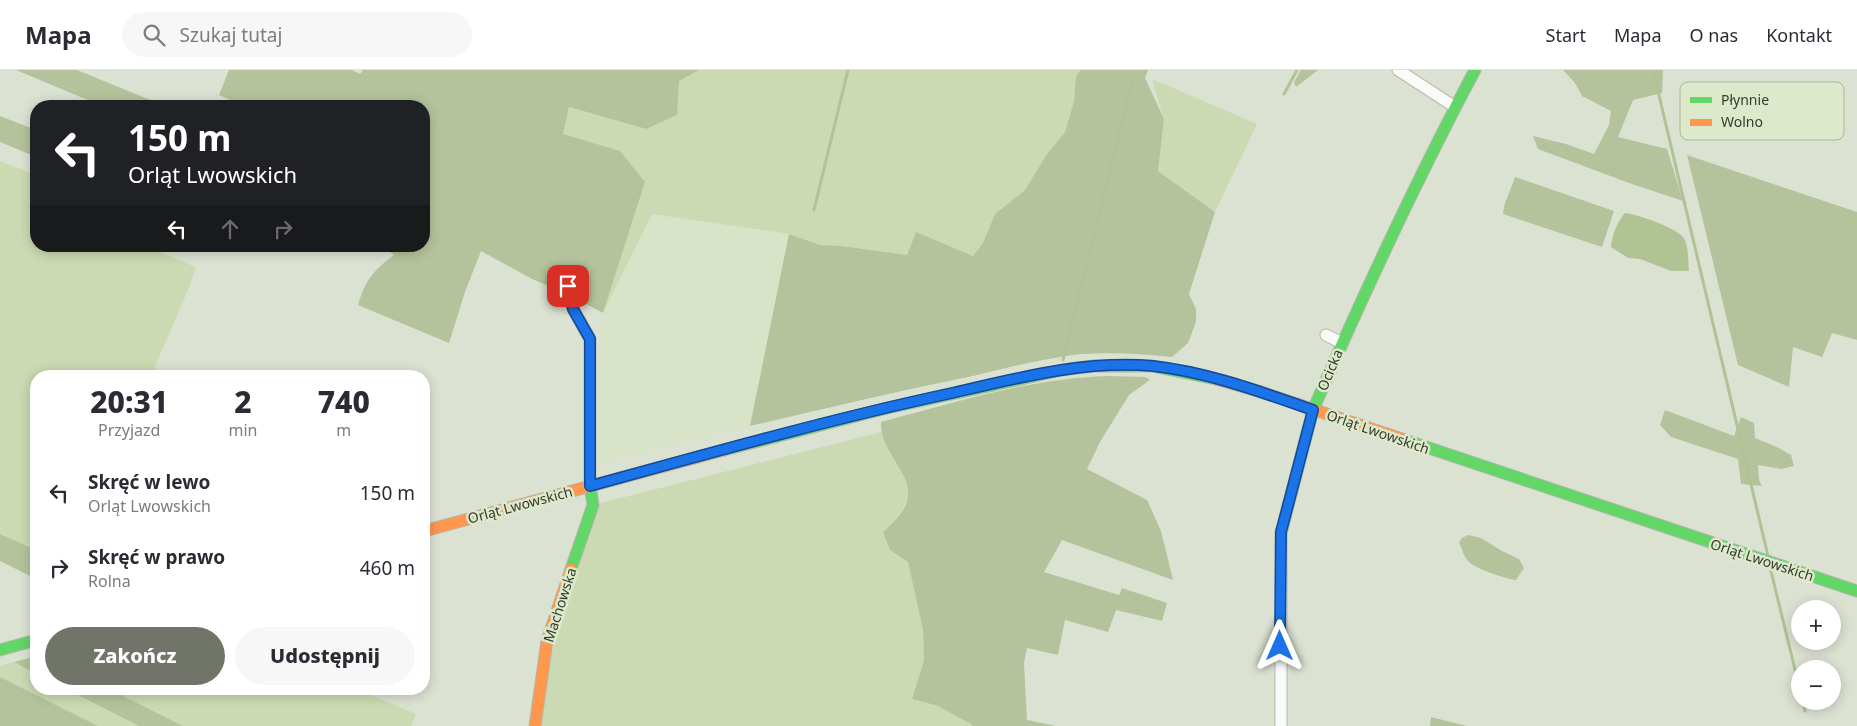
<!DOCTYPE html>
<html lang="pl">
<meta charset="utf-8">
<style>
:root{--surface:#fff;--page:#f7f7f7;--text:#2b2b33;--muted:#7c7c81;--line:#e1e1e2;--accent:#717569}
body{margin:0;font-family:"Noto Sans",sans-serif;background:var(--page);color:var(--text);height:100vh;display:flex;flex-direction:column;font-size:19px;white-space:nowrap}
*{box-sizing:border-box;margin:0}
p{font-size:16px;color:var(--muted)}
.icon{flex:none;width:28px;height:28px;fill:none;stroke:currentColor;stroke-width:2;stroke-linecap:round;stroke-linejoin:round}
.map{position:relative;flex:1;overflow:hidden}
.sheet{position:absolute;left:30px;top:300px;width:400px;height:325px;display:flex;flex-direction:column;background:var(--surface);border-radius:20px;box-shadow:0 2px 12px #0003}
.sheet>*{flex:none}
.banner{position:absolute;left:30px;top:30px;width:400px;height:152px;border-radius:20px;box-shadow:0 2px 12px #0003;background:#202124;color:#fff;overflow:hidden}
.buttons{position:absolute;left:1791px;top:530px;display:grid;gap:10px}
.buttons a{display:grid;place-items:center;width:50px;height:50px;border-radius:50%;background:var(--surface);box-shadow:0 2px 12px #0003;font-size:25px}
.pin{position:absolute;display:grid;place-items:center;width:42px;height:42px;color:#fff;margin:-21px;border-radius:10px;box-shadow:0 2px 8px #0006}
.me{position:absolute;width:55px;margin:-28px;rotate:0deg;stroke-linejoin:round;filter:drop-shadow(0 0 4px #0008)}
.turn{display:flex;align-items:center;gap:18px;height:105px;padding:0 15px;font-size:22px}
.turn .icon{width:65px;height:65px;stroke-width:2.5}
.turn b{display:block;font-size:35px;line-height:42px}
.lanes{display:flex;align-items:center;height:48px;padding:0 15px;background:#0003;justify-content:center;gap:25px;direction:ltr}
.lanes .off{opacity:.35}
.eta{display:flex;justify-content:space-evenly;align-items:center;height:85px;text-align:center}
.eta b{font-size:30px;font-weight:800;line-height:35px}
.primary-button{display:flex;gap:10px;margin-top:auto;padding:10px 15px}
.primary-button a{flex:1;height:58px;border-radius:30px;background:var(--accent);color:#fff;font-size:20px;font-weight:800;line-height:58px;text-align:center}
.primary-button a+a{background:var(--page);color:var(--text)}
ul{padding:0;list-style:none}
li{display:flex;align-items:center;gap:15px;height:75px;padding:0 15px}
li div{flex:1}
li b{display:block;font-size:19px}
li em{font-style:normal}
header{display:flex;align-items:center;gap:30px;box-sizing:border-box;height:70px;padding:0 25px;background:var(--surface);border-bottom:1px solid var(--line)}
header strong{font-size:24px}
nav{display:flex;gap:28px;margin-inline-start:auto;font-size:18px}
.search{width:350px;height:45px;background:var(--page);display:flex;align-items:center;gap:12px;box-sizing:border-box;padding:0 18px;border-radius:28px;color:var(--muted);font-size:19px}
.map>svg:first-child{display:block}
.built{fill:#d8e3c7}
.green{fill:#cbdab2}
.forest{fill:#b4c39c}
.water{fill:#b1c294}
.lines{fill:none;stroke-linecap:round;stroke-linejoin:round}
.stream{stroke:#b1c294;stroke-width:3}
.street-casing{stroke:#b3b8ab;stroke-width:13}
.fast-casing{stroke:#b3b8ab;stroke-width:13}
.slow-casing{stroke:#b3b8ab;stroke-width:13}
.street{stroke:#fafbf8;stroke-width:11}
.fast{stroke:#63d668;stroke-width:11}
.slow{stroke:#ff974d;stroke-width:11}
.route-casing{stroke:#114b97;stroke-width:12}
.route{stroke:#1a73e8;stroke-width:9}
.labels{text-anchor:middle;stroke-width:5;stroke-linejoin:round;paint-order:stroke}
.street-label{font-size:14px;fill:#373b30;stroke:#dde9cb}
.key{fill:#dde9cb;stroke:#abb59c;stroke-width:1}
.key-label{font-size:14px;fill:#373b30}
</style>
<header>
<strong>Mapa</strong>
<div class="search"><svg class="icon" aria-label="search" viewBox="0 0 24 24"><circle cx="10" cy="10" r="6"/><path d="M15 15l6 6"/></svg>Szukaj tutaj</div>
<nav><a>Start</a><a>Mapa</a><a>O nas</a><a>Kontakt</a></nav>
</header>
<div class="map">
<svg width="1857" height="656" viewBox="0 0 1857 656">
<rect width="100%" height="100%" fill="#dce2d2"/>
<!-- built -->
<path class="built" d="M652 144 789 164 750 356 596 395 603 243Z"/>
<!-- green -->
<path class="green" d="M699 0H1080L1076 7 1074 31 1065 62 1047 84 1025 120 995 144 983 173 973 186 916 162 907 185 842 176 820 175 789 164 652 144 603 243 645 112 562 64 569 37 646 59 679 11Z
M1152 9 1257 54 1215 142 1158 101 1164 49Z
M0 91 36 105V176H145L196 197 188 220 154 299 171 306H36V480L0 464Z
M881 362 890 384 902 399 909 426 902 442 883 462 890 480 908 492 923 560 924 590 912 629 938 636 971 654 972 656H535L539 627 593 435Z
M14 592 36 604V619H66L139 656H98L0 607V596Z
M109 619H356L416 644 411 656H183Z"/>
<!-- forest -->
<path class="forest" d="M16 0H77L165 36H102Z
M229 0H352L360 4 363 0H699L679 11 677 45 646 59 569 37 563 64 620 81 645 112 603 243 561 221 532 209 481 181 465 222 449 273 358 235C366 209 373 201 394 185L382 176H424V36H244L219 25Z
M1080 0H1148L1145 8 1164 49 1158 101 1215 142 1189 224 1196 239V252L1188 273 1172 287C1142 284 1111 282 1081 284 1044 288 1008 298 973 306 898 321 824 339 750 356L789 164 820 175 842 176 907 185 916 162 973 186 983 173 995 144 1025 120 1047 84 1065 62 1074 31 1076 7Z
M1301 0H1318L1296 17 1294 12Z
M1563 0H1663L1662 23 1633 30 1618 67 1667 79 1683 131 1629 113 1538 79 1533 66 1566 74 1594 84 1609 55 1611 41 1582 26 1575 13Z
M0 46 36 60V87L0 72Z
M1687 85 1857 142V270L1832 263 1822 287 1793 277 1789 317 1738 295Z
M1515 107 1614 141 1602 177 1503 144 1504 136Z
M1109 306 1146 307 1150 310 1129 325 1100 372 1087 399 1147 430 1161 461 1173 510 1062 470 1044 502 1119 525 1122 518 1167 533 1162 551 1116 540 1108 562 1065 550 1058 585 1027 578 1024 593 1027 650 1056 656H972L971 654 938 636 912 629 924 590 923 560 908 492 890 480 883 462C889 456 897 449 902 442 924 408 879 387 881 352 957 332 1031 308 1109 306Z
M1665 340 1734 366 1741 347 1754 353 1755 368 1777 377 1791 385 1794 396 1781 399 1758 395 1759 410 1762 416 1741 414 1738 389 1671 367 1660 355Z
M0 464 36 480V509L0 491Z
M1468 465 1481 468 1502 481 1519 489 1524 498 1516 510C1506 509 1473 498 1468 491 1464 487 1462 478 1459 473L1462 468Z
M36 586V604L14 592Z
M0 607 98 656H0Z
M66 619H109L183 656H139Z
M1431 647 1467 656H1430Z"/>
<!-- water -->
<path class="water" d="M1625 143C1637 144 1676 158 1683 167 1689 175 1688 192 1689 201H1671L1640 189 1628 188 1611 177C1612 165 1617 152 1625 143Z"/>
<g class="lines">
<!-- stream -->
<path class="stream" d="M1653 0 1768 486
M1284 24 1297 0
M814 140 848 0
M1063 290 1135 0
M1770 497 1800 620
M1803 631 1805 641"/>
<!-- street casing -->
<g class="street-casing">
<path id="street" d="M1398 0 1455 37
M1326 265 1342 273
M1281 656V463L1313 340"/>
</g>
<!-- fast casing -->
<g class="fast-casing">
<path id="fast" d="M568 216 573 239 590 269V415L593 435 571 499
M1313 340C1363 225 1416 111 1475 0
M1405 370 1857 521
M724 380 887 338 1062 300 1093 296H1152L1216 309
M0 580 36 570"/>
</g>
<!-- slow casing -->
<g class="slow-casing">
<path id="slow" d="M1216 309 1258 321 1405 370
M424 461 724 380
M535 656 547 571 571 499"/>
</g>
<!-- street -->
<use href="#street" class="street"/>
<!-- fast -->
<use href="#fast" class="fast"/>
<!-- slow -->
<use href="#slow" class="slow"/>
</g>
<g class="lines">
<!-- route casing -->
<g class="route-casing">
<path id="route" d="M568 216 573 239 590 269V416C710 383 831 349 952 323 1017 308 1085 290 1153 296 1208 302 1261 322 1313 340L1281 462 1280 576"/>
</g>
<!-- route -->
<use href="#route" class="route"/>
</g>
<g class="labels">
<!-- street labels -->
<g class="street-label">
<text transform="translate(1330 300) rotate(-67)" y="5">Ocicka</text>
<text transform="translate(1378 362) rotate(19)" y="5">Orląt Lwowskich</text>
<text transform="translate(520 435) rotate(-15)" y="5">Orląt Lwowskich</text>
<text transform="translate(1762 490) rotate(18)" y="5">Orląt Lwowskich</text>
<text transform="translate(560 535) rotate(-72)" y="5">Machowska</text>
</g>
</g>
<!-- legend -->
<rect x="1680" y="12" width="164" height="58" rx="8" class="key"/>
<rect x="1690" y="27" width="22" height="6" fill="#63d668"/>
<rect x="1690" y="49" width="22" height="7" fill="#ff974d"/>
<g class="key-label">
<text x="1721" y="35">Płynnie</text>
<text x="1721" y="57">Wolno</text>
</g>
</svg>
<div class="buttons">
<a>+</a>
<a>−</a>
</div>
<div class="pin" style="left:568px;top:216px;background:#d93025"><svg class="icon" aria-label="arrive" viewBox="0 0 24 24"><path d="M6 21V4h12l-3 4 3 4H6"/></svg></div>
<svg class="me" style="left:1280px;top:576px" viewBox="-20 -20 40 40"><path d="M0-17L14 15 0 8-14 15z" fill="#1a73e8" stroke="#fff" stroke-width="4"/></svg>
<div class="banner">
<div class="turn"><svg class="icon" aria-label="left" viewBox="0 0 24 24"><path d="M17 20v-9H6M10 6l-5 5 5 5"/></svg><div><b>150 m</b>Orląt Lwowskich</div></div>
<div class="lanes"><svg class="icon" aria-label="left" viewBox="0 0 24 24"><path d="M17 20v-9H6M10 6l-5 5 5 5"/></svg><svg class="icon off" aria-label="ahead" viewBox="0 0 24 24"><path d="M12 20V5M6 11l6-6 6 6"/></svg><svg class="icon off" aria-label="right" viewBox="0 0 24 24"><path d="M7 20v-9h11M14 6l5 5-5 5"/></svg></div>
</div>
<section class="sheet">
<div class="eta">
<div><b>20:31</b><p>Przyjazd</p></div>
<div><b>2</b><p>min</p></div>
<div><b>740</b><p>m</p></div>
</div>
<ul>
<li><svg class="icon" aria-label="left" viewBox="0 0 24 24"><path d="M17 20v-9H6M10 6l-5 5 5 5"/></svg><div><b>Skręć w lewo</b><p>Orląt Lwowskich</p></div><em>150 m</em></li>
<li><svg class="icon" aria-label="right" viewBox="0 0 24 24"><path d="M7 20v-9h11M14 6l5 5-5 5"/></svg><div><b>Skręć w prawo</b><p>Rolna</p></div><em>460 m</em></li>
</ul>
<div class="primary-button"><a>Zakończ</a><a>Udostępnij</a></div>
</section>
</div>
